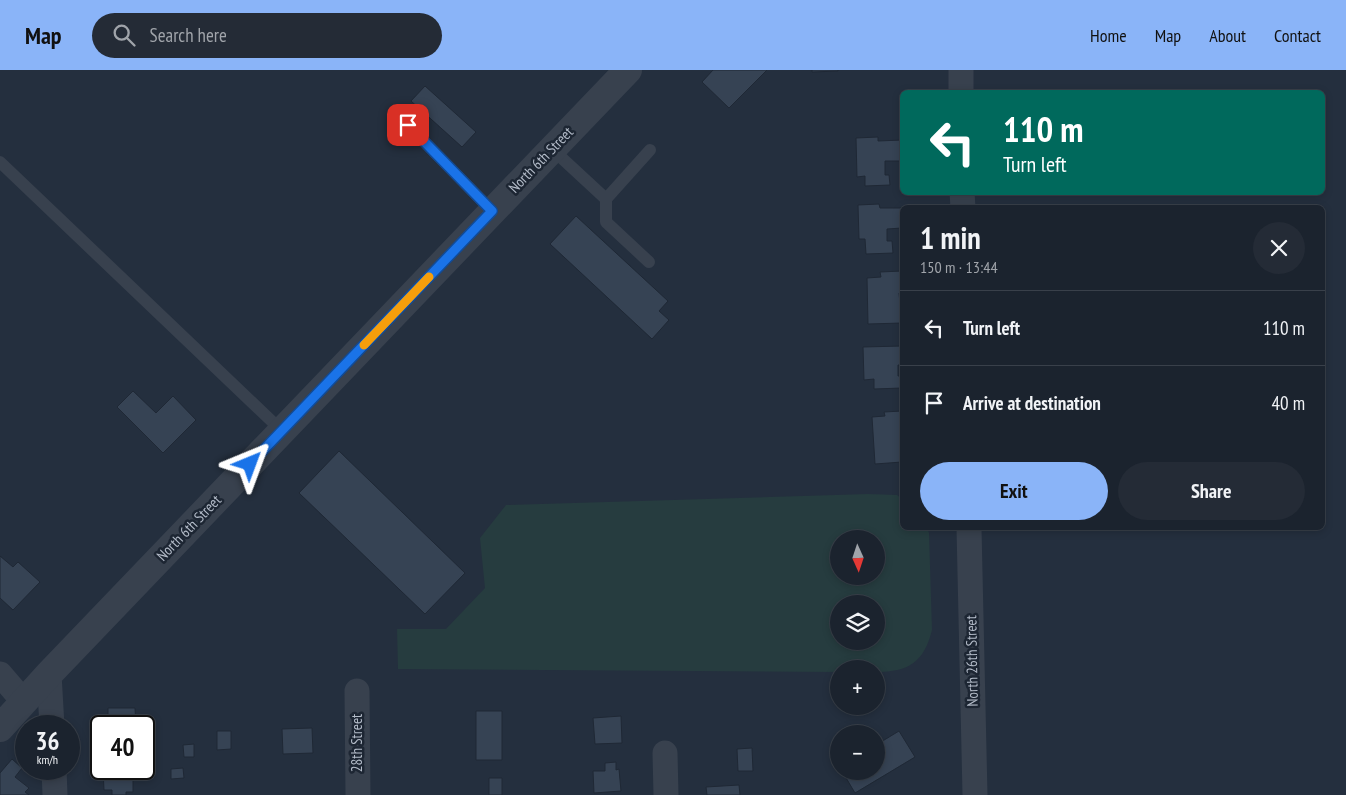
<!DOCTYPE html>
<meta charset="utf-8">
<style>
:root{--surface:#1b232e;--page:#242b36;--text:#f1f3f6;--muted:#a0a4aa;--line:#39404a;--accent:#8ab4f8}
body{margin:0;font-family:"PT Sans Narrow",sans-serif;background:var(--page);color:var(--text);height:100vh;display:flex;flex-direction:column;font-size:19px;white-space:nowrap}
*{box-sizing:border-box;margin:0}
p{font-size:16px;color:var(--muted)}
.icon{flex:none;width:28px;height:28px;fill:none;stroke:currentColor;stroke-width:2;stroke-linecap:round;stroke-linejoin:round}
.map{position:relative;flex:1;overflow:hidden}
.sheet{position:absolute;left:900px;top:135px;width:425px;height:325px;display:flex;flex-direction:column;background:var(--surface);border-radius:8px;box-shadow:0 2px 8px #0003,0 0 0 1px var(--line)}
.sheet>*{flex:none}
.top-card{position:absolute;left:900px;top:20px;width:425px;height:105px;border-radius:8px;box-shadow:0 2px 8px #0003,0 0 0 1px var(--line);background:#00695c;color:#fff;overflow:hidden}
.needle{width:32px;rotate:177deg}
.controls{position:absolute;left:830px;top:460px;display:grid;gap:10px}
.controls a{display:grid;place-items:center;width:55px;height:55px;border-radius:50%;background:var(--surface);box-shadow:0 2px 8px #0003,0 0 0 1px var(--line);font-size:25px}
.speed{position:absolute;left:15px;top:645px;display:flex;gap:10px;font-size:25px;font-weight:700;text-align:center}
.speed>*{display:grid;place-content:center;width:65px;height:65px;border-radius:50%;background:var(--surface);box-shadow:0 2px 8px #0003,0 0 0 1px var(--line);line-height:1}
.speed small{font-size:12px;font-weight:400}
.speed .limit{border:2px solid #111;border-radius:8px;background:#fff;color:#111}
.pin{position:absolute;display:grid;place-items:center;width:42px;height:42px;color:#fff;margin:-21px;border-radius:10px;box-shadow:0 2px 8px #0006}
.me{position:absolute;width:55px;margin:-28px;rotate:44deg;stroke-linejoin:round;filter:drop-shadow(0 0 4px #0008)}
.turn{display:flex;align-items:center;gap:18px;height:105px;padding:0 20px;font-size:22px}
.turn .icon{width:65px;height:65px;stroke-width:2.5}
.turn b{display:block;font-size:35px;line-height:42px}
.round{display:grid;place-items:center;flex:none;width:52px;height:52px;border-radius:26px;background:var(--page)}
.summary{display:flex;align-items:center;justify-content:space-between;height:85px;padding:0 20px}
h1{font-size:30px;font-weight:800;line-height:38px}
.button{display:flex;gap:10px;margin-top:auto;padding:10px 20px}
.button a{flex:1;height:58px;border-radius:30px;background:var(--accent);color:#111;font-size:20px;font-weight:800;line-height:58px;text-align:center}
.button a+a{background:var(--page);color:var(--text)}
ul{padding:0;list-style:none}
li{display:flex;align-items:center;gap:15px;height:75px;padding:0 20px;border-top:1px solid var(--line)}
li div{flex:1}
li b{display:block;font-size:19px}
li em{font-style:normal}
header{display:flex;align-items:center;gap:30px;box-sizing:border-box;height:70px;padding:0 25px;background:var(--accent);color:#111}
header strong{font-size:24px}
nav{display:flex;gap:28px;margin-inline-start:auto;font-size:18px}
.search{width:350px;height:45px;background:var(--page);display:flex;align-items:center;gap:12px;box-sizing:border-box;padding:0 18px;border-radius:28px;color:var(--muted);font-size:19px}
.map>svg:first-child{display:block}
.green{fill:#263c3f;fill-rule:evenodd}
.building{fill:#364354;stroke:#1f2835}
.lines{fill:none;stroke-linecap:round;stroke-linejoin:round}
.service{stroke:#38414e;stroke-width:12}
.minor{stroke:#38414e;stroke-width:25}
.tertiary{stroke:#38414e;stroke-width:28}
.route-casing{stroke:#114b97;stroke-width:12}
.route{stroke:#1a73e8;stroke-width:9}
.slow{stroke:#f59e0b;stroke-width:9}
.labels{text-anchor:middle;stroke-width:5;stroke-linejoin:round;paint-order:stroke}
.street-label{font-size:15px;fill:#b4bcc9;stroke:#1d2633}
</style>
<header>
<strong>Map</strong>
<div class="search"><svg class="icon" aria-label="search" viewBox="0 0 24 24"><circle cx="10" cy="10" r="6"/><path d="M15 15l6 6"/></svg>Search here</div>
<nav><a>Home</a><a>Map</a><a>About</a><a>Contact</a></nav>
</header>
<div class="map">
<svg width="1346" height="725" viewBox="0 0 1346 725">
<rect width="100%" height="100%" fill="#242f3e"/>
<!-- green -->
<path class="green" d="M868 424 897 425 902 429V458H927L929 463 932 560C924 592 909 602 876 602V599H839V602L398 599 397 559H446L485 518 480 468 506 435ZM839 469H876V506H839ZM839 534H876V571H839Z"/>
<!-- building -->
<path class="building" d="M713 0H767L729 38 702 12Z
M812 0H838V1L812 2Z
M425 16 476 62 462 77 411 31Z
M878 67V71L902 70V91H885V105H889L890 115 865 116V106L857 107 856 68Z
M879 134 880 138H902V158L887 159V171H892L893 183 866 184 865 169H859L858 135Z
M576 146 668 231 659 241 669 250 652 269 550 174Z
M902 201V223H899L902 253 868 254 867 208 881 207 880 202Z
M902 276V295H898V306H902V318L874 319V309L864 310 863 277Z
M133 321 156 343 173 326 196 350 163 383 117 337Z
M902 341V392L875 394 872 347 885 346 884 342Z
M339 381 465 503 425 544 299 423Z
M0 486 13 497 18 492 40 512 13 540 0 528Z
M108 638H135L136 656H101V687H99V682H96V649H108Z
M476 641H502V690H476Z
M621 646 622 673 595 674 593 648Z
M312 658 313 683 283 684 282 659Z
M217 661H231V679L217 680Z
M899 661 915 687 855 723 842 701H876V675Z
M194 674V687H184L183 675Z
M752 678 753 701H738L737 679Z
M12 689 22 698 15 707 29 718 25 722 29 725H0V703Z
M616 692V700L619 699 621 721 594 723 593 701H605V693Z
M183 698 184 708 171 709V699Z
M133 699V722H126V725H112V720H104L103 700Z
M489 708H502V725H489Z
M739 715 740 725H707L706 717Z"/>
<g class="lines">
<!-- service -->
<path class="service" d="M408 55 492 141
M552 79 606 129 650 80
M0 92 282 361
M606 129V152L649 192"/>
<!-- minor -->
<path class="minor" d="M961 0V22
M962 122 963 138
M969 458 975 725
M0 604 24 632
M49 604 52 656
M357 621 358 725
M665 683 666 725
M54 699 55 725"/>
<!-- tertiary -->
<path class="tertiary" d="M0 658 49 604 628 0"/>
</g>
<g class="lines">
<!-- route casing -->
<g class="route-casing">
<path id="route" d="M250 394 492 141 408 55"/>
</g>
<!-- route -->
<use href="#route" class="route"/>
<!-- slow -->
<path class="slow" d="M364 275 429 207"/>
</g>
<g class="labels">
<!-- street labels -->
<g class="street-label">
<text transform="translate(541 90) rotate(-46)" y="5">North 6th Street</text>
<text transform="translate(189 458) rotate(-46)" y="5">North 6th Street</text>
<text transform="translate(972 591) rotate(-91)" y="5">North 26th Street</text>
<text transform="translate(357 673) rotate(-90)" y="5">28th Street</text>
</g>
</g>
</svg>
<div class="controls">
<a><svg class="needle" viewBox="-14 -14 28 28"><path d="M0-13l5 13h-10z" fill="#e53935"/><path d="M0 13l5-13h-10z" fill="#a0a4aa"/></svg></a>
<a><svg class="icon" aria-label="layers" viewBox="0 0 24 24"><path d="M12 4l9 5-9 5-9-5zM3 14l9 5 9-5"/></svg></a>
<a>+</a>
<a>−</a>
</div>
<div class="speed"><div>36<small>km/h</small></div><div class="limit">40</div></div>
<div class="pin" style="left:408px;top:55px;background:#d93025"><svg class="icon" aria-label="arrive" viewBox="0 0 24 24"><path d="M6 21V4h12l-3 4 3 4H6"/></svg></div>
<svg class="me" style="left:250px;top:394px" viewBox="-20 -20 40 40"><path d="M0-17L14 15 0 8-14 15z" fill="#1a73e8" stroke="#fff" stroke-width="4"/></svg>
<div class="top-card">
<div class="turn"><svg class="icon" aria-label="left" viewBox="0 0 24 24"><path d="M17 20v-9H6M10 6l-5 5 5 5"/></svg><div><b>110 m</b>Turn left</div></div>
</div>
<section class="sheet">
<div class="summary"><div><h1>1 min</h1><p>150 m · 13:44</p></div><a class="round"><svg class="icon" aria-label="close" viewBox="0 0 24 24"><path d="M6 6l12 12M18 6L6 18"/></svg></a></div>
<ul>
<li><svg class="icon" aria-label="left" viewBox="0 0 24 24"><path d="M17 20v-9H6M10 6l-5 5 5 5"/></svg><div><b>Turn left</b></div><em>110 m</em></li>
<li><svg class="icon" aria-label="arrive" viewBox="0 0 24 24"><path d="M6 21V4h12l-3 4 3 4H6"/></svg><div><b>Arrive at destination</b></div><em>40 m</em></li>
</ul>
<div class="button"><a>Exit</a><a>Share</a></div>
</section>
</div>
